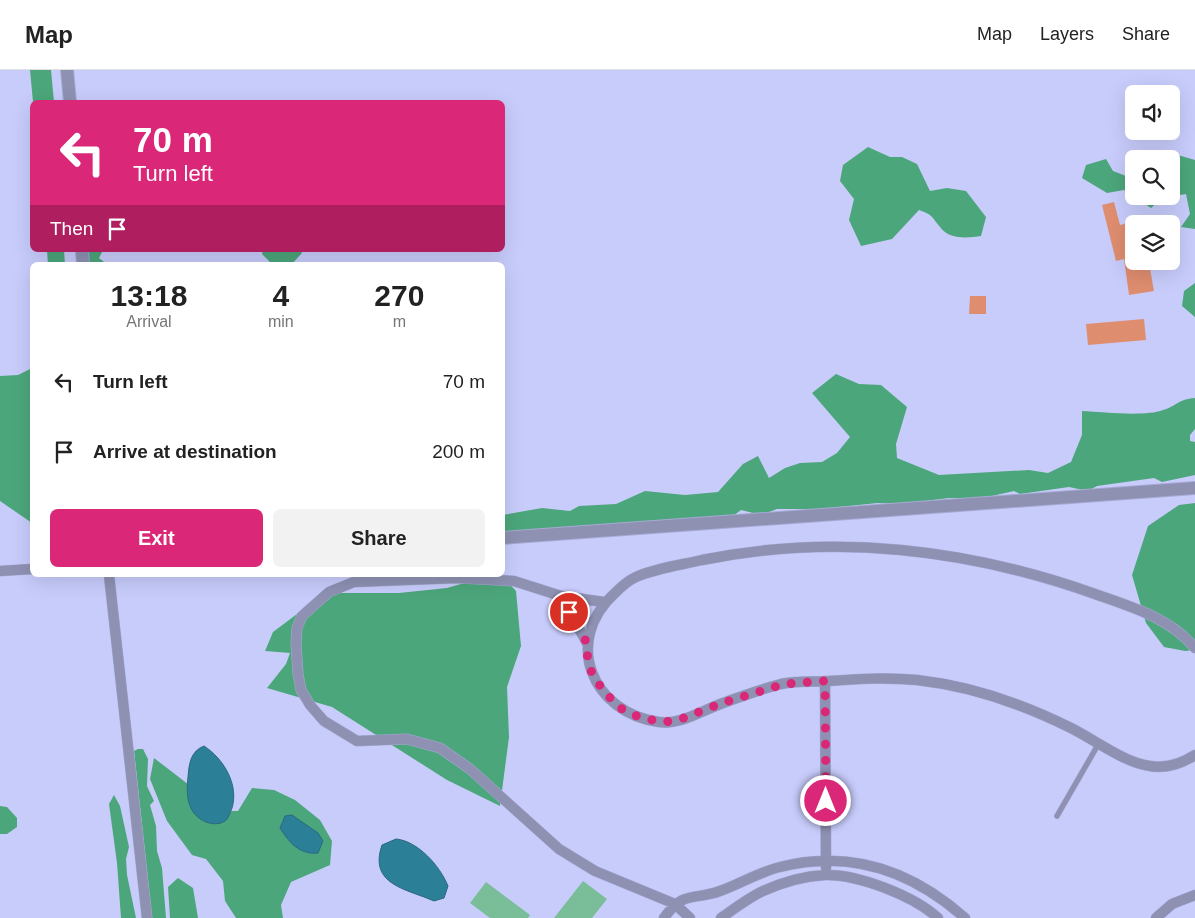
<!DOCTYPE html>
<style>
:root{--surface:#fff;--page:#f2f2f2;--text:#222;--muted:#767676;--line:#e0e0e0;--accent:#db2777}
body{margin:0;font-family:Helvetica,sans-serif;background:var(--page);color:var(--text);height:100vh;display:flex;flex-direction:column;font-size:19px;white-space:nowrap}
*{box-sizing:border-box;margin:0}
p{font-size:16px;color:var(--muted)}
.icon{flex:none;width:28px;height:28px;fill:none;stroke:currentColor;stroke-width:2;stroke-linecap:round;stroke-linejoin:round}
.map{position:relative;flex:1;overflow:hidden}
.drawer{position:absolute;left:30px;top:192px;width:475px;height:315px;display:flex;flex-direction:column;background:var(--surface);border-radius:8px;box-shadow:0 5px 20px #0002}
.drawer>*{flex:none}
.hud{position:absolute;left:30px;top:30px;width:475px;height:152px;border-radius:8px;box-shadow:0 5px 20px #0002;background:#db2777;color:#fff;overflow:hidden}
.controls{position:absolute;left:1125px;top:15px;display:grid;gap:10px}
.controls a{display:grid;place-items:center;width:55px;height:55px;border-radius:8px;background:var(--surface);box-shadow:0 5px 20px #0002;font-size:25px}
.pin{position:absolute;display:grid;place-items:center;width:42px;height:42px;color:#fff;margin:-21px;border:2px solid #fff;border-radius:50%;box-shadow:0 1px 5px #0007}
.me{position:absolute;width:55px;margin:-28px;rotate:0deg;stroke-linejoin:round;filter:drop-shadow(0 0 4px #0008)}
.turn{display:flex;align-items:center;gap:18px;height:105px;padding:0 20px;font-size:22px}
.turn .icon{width:65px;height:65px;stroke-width:2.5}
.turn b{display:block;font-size:35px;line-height:42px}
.then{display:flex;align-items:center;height:48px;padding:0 20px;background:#0003;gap:10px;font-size:19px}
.eta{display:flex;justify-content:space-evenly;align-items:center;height:85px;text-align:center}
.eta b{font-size:30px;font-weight:700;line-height:35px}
.primary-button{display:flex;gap:10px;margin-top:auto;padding:10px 20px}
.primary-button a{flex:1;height:58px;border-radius:8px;background:var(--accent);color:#fff;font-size:20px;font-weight:700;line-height:58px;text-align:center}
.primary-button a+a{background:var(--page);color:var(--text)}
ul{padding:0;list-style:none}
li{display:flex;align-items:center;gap:15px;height:70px;padding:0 20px}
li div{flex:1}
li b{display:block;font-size:19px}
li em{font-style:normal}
header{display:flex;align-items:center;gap:30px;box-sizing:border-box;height:70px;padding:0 25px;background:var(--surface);border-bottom:1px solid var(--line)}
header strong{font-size:24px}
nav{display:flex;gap:28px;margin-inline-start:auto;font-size:18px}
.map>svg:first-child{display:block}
.green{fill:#79bd99}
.forest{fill:#4ca67b}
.water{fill:#2b8098;stroke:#2c6882}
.building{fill:#df8d6f}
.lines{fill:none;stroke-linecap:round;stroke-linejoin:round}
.service-casing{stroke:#a6aad5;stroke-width:6}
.minor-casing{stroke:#a6aad5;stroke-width:11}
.tertiary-casing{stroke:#a6aad5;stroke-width:14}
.service{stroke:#8e91b2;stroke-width:5}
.minor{stroke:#8e91b2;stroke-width:10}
.tertiary{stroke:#8e91b2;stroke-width:12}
.route{stroke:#db2777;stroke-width:9;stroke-dasharray:0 16.2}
</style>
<header>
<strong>Map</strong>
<nav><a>Map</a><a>Layers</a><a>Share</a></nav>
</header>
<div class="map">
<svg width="1195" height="848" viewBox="0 0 1195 848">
<rect width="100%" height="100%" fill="#c8ccfb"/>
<!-- green -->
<path class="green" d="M583 811 607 829 592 848H554Z
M486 812 530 845 528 848H490L470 833Z"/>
<!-- forest -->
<path class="forest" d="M30 0H51L54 32H33Z
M868 77 890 87H902L917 94 930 121 947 118 966 121 986 147 981 166C968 168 949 170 940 157 931 146 933 145 919 140L892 169 861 176 849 150 854 129 840 111 843 95Z
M1171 83 1195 90V159L1181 157 1190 144 1186 124 1162 128 1151 138 1124 120 1107 123 1082 108 1086 95 1106 89 1113 101 1134 109V126H1171V89H1160Z
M47 180H64L65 195H48Z
M87 180H103L99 188 108 195H87Z
M263 180H300L302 183 291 195H273L262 184Z
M1195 213V247L1182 236 1184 221Z
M32 298V453L0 431V306L18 305Z
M836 304 859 314 881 315 907 337 896 374 897 388 939 405 1029 400 1048 403 1071 392 1082 365V341C1103 342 1145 347 1163 340 1177 336 1178 329 1195 328V359L1190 365V371L1195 372V405L1162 412 1154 408 1097 416 1088 421 1069 417 1020 424 1014 421 983 428H949L901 434 878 433 819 439H777L761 445 741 440 733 446 503 463V445L542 438 570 441 579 436 616 434 645 421 685 425 718 422 743 394 758 386 769 408 785 398 800 393 822 392 837 383 850 367 812 323Z
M1195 433V580L1185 581 1164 577 1146 553 1132 505 1148 456 1179 435Z
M505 509 516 521 521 576 507 617 509 667 500 736 447 710 332 637 267 618 286 594 290 583 265 581 273 562 325 523H399L447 518 475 510Z
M138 679H143L148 689 147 716 154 731 150 735 156 756 157 781 162 798 166 848H152L134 681Z
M154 688 223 741H238L252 718 274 720 295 730 320 750 332 771 330 795 291 812 281 835 283 848H236L225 831 223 811 206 789 192 785 167 751 150 709Z
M114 725 120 736 129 777 126 789 127 805 136 848H121L117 793 109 734Z
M0 736 7 737 17 748V757L7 764H0Z
M178 808 193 818 198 848H170L168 817Z"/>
<!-- water -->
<path class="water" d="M204 676C224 689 239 715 232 738 230 742 229 748 225 751 219 755 212 754 206 752 187 744 186 725 188 707 189 693 191 681 204 676Z
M292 745 318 763 323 771 318 783C299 785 289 772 280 758L285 746Z
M396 769C418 771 440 796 448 816L444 828 434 831C407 819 368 815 382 775Z"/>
<!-- building -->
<path class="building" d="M1114 132 1120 155 1134 151V195L1149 193 1154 221 1129 225 1124 189 1116 191 1102 135Z
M970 226H986V244H969Z
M1144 249 1146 270 1088 275 1086 254Z"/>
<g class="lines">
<!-- service casing -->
<g class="service-casing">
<path id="service" d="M1057 746 1099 673"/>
</g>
<!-- minor casing -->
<g class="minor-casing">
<path id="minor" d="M0 501 32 499
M109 505 147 848
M561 526 587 573
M604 532 561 526 514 511 457 508 354 512 329 522 302 546 297 558 296 573 298 604 301 620 310 635 324 651 357 671 407 669 440 678 470 699 559 779 595 801 675 834 690 848
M1195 578C1170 548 1132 537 1095 524 969 479 834 463 702 490 681 495 656 498 636 507 629 510 621 517 615 523 562 571 592 643 659 652 681 655 703 640 723 633 742 626 762 619 781 614 796 611 813 612 829 611 858 609 887 607 917 610 971 616 1023 634 1071 658 1095 670 1125 693 1150 696 1167 699 1181 694 1195 685
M825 611 826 798
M664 848C684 820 692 831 720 821 740 814 759 802 780 797 851 779 912 801 965 848
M721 848C734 839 748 828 763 821 781 813 805 806 825 805 858 804 914 826 938 848
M1156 848 1172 834 1195 825"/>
</g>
<!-- tertiary casing -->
<g class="tertiary-casing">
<path id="tertiary" d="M67 0 70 32
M82 180 83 195
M502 468 1195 418"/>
</g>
<!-- service -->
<use href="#service" class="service"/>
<!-- minor -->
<use href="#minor" class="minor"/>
<!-- tertiary -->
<use href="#tertiary" class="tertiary"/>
</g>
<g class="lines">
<!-- route -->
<path class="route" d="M569 542 587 573V584L592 604 605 623 622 639 639 647 661 652 676 651 722 633 784 614 825 611 826 731"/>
</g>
</svg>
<div class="controls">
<a><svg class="icon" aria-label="sound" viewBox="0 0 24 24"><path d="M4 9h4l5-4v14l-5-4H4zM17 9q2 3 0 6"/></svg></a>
<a><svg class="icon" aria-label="search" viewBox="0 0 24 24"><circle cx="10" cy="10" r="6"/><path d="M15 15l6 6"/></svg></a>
<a><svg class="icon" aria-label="layers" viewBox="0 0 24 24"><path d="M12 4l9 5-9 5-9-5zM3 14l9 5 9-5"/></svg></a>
</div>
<div class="pin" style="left:569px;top:542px;background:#d93025"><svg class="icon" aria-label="arrive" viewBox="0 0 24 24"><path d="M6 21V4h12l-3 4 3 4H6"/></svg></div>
<svg class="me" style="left:826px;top:731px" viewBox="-20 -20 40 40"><circle r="17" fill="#db2777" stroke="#fff" stroke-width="3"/><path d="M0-11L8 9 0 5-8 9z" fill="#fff"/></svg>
<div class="hud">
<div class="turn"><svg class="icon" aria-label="left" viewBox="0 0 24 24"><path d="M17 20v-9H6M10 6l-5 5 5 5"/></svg><div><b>70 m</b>Turn left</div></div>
<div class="then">Then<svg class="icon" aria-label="arrive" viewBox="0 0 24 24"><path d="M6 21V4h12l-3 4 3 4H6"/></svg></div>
</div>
<section class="drawer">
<div class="eta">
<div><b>13:18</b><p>Arrival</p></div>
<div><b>4</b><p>min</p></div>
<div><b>270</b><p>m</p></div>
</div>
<ul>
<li><svg class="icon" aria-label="left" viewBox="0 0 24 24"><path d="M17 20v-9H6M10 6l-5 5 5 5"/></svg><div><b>Turn left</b></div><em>70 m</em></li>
<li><svg class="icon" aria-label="arrive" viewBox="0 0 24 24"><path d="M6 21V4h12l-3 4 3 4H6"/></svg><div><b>Arrive at destination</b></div><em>200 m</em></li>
</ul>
<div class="primary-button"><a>Exit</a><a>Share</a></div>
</section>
</div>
